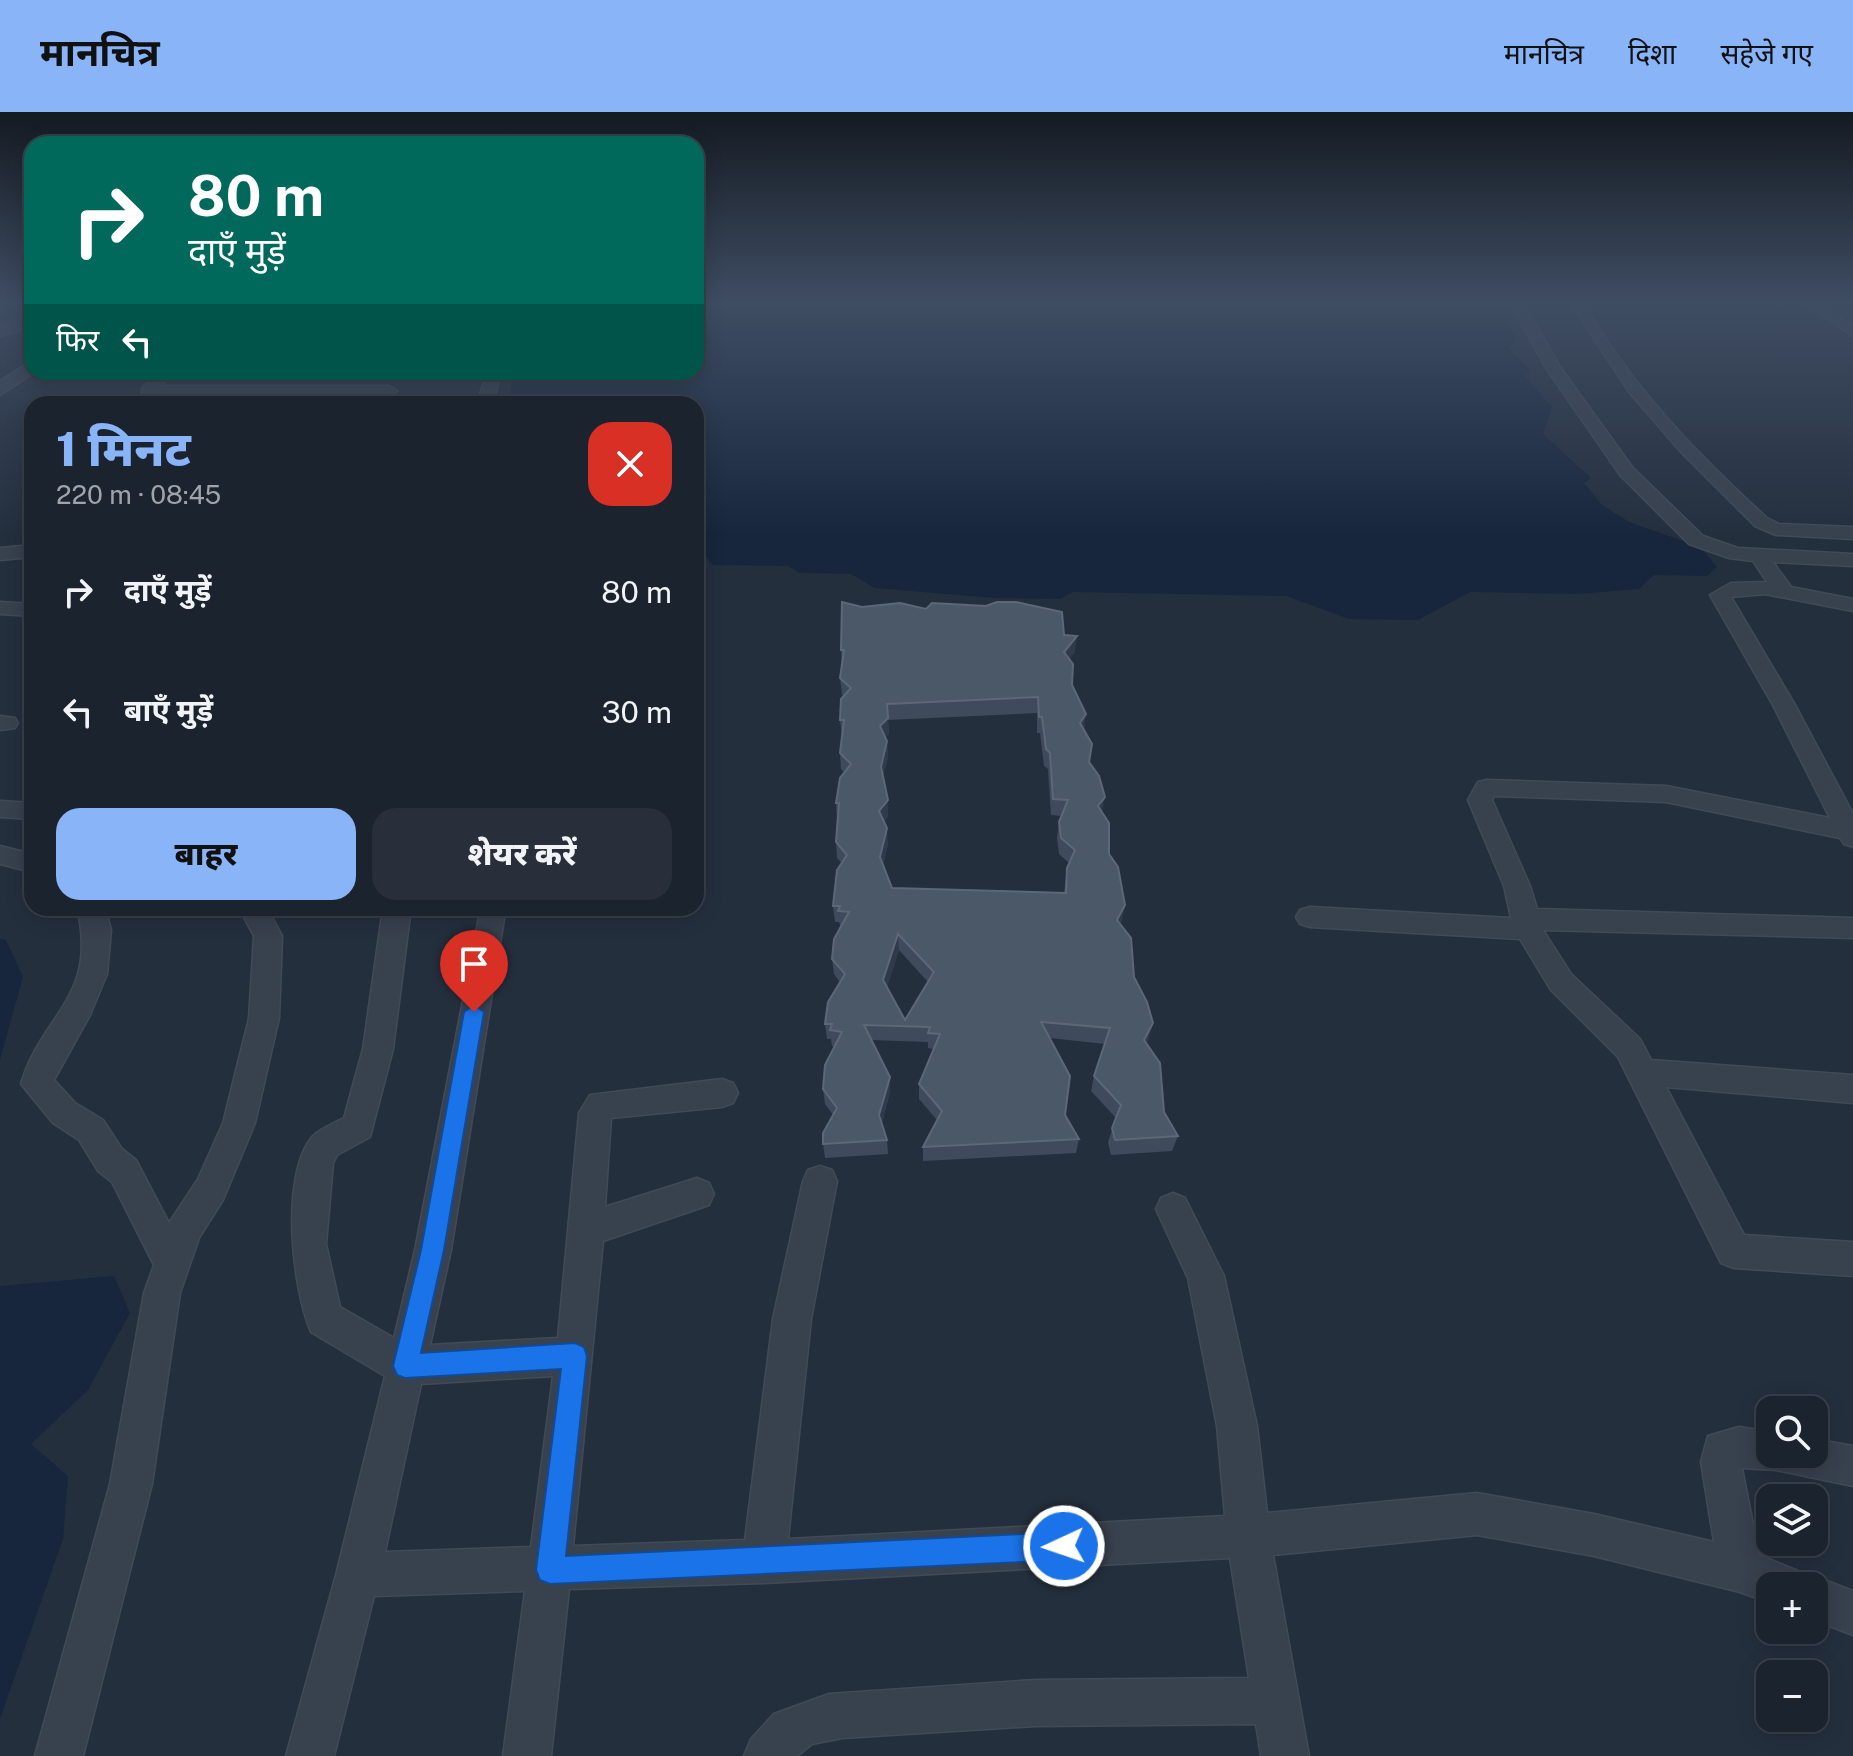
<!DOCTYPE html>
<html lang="hi">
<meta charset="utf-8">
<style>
:root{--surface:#1b232e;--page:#282f3a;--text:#f1f3f6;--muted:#a0a4aa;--line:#39404a;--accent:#8ab4f8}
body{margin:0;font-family:"Public Sans","Noto Sans Devanagari",sans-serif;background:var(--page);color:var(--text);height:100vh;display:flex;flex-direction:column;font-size:30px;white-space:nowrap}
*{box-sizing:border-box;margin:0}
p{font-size:26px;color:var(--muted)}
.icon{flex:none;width:44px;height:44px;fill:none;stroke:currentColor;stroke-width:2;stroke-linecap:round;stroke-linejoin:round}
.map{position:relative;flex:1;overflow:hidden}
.details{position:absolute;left:24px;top:284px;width:680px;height:520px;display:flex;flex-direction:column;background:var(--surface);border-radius:24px;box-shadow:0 4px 20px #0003,0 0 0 2px var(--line)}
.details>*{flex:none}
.guide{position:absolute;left:24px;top:24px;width:680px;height:244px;border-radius:24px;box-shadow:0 4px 20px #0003,0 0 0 2px var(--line);background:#00695c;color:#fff;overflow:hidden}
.buttons{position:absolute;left:1756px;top:1284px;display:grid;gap:16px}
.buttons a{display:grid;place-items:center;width:72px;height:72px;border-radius:16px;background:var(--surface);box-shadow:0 4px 20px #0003,0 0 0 2px var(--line);font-size:40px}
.pin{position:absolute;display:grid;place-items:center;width:68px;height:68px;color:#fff;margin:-82px -34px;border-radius:50% 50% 50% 0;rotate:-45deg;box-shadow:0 0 8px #0007}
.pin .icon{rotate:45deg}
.me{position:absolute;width:88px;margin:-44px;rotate:267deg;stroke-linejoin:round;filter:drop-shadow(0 0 6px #0008)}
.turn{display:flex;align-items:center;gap:28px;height:168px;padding:0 32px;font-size:36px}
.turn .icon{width:104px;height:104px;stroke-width:2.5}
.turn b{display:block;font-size:56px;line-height:68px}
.then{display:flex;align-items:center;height:76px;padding:0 32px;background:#0003;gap:16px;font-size:30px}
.round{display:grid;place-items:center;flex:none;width:84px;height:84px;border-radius:24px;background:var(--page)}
.summary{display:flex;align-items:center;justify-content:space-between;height:136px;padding:0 32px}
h1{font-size:48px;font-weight:800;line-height:60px;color:var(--accent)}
.primary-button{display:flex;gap:16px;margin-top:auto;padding:16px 32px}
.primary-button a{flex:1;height:92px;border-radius:24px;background:var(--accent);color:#111;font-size:32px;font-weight:800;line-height:92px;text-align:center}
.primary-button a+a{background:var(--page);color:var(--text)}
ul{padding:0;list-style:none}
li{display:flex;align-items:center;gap:24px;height:120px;padding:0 32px}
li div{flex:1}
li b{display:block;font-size:30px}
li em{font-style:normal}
header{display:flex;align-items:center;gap:48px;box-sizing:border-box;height:112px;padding:0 40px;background:var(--accent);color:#111}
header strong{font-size:38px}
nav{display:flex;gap:44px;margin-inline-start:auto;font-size:28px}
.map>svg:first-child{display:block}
.water{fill:#17263c}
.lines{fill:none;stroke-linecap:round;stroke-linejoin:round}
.minor-casing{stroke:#414a57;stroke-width:3}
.tertiary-casing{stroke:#414a57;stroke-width:3}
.minor{fill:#38414e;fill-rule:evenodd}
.tertiary{fill:#38414e;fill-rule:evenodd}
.wall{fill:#3f4b5c;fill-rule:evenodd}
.shaded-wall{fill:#2f3b4b}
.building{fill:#4b5868;stroke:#5c6777;stroke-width:2;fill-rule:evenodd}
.route{fill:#1a73e8;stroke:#114b97;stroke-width:2}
</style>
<header>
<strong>मानचित्र</strong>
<nav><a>मानचित्र</a><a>दिशा</a><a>सहेजे गए</a></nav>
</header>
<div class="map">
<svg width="1853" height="1644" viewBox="0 0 1853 1644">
<rect width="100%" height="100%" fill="#242f3e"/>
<!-- water -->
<path class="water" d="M696 192H1495L1516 224 1510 237 1530 259 1524 263 1552 295 1543 322 1591 366 1584 371 1602 393 1629 410 1700 435 1717 455 1707 464 1654 463 1639 477 1577 482 1470 480 1418 508 1349 507 1286 484 1073 480 1060 487 994 486 875 476 851 462 800 461 788 454 712 453 696 427V292H515L517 289 510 285 512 268 526 260H696Z
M0 827 6 828 23 865 0 948Z
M114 1164 130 1201 88 1278 31 1332 68 1364 63 1427 0 1607V1174Z"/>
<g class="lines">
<!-- minor casing -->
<g class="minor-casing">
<path id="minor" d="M1511 192H1524L1560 255 1632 355 1703 424 1738 436 1853 442V454L1773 450 1791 475 1853 487V499L1765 482 1731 485 1795 593 1853 702V735L1844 732 1840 726 1666 690 1494 684 1492 688 1530 774 1537 797 1853 806V826L1543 818 1571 862 1640 927 1651 948 1853 963V991L1666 975 1744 1123 1853 1130V1164L1734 1156 1721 1151 1618 945 1551 878 1520 827 1310 815 1300 812 1296 805 1300 798 1310 795 1511 806 1504 774 1468 688 1478 670 1487 668 1666 674 1830 706 1773 593 1710 483 1731 471 1767 470 1753 449 1729 446 1689 432 1620 363 1546 256Z
M1571 192H1584C1631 274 1698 343 1767 406L1779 412 1853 415V427L1776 423 1755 414 1681 340 1629 280Z
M1806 192H1821L1853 214V224Z
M159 260H174L160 274H389L397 279 389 284 142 282V276Z
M487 260H501L493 292H477Z
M32 433V445L0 448V436Z
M0 490 32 492V504L0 502Z
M0 604 15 606 18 611 15 616 0 618Z
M0 689 32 691V707L0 705Z
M0 734 32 742V760L0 752Z
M77 796H105L111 818 107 862 90 903 54 968 75 991 103 1008 122 1037 136 1048 169 1111 198 1067 223 1011 249 906 254 824 239 796H267L282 824 279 906 255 1011 223 1088 199 1126 180 1181 152 1372 83 1644H35L110 1372 144 1181 154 1153 112 1070 98 1059 79 1028 53 1011 21 972C41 902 99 886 77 796Z
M383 796H411L393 937 370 1025 337 1043 333 1051 326 1132 340 1195 394 1226 415 1138 480 800 490 797 500 800 504 807 451 1138 430 1233 558 1226 579 1001 590 983 722 967 733 971 738 981 733 991 722 995 611 1006 605 1095 697 1066 709 1071 714 1082 709 1093 603 1129 573 1434 745 1428 773 1207 803 1069 808 1058 820 1054 832 1058 837 1069 811 1207 788 1427 1225 1404 1217 1314 1188 1166 1156 1097 1161 1086 1173 1081 1185 1086 1224 1164 1257 1314 1267 1401 1477 1381 1594 1402 1714 1430 1701 1350 1708 1324 1739 1315 1770 1320V1342H1814V1327L1853 1334V1374L1776 1358 1742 1356 1759 1443 1798 1459 1803 1469 1814 1464 1853 1479V1523L1814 1508V1474H1770V1491L1740 1480 1594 1444 1477 1423 1273 1443 1309 1644H1261L1256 1612 1036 1614 842 1626 812 1632 797 1644H744L751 1627 774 1602 829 1582 1036 1568 1249 1566 1230 1446 764 1471 569 1477 551 1644H503L525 1479 374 1484 334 1644H286L336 1463 385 1264 311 1220C292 1175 280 1065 312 1025 319 1017 334 1011 344 1006L363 937ZM553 1264 531 1435 385 1440 421 1272Z"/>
</g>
<!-- tertiary casing -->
<g class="tertiary-casing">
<path id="tertiary" d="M32 205V215L0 224V214Z
M32 249V260H35L0 283V269Z"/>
</g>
<!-- minor -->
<use href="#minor" class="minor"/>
<!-- tertiary -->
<use href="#tertiary" class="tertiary"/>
</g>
<!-- wall -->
<path class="wall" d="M862 495 926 497 1064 523 1075 540 1069 547 1072 573 1084 618 1089 650 1102 700 1122 809 1120 812 1149 926 1146 932 1164 1000 1178 1024 1172 1039 1111 1043 1108 1030 1116 1006 1091 979 1094 964 1105 932 1050 926 1065 1003 1079 1027 1076 1041 923 1049V1035L937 1008 919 987V972L934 937 928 936V930L871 928 890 980 882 1011 887 1028 888 1042 825 1046 823 1032 833 1003 825 992 823 977 835 934H832L831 927H827L825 912 840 870 834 862 832 847 841 815 839 810H835L833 794 842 751 837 746 836 730 837 707 836 691 844 660 841 657 840 641 842 624 840 608 843 584 842 582 840 566 842 554 841 538ZM1037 601V621H1040L1044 654 1048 657 1051 703 1062 704 1059 710 1057 726 1059 742 1069 751 1067 756 1064 781 892 776 883 753 888 732 884 710 888 704 883 665 888 645 887 629 885 625 889 622 888 608ZM899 838 928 870 905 908 887 875Z"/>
<!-- shaded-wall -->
<path class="shaded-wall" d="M1077 524 1075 540 1062 556 1064 540Z
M1086 602 1084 618 1080 611Z
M888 606 889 622 881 630 880 614Z
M887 629 888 645 882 671 881 655Z
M1105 685 1102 701 1098 694Z
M888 688V704L880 715 879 699Z
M887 716 888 732 881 762 880 745Z
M1125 793 1122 809 1113 824 1117 808Z
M898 822 899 838 884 884 883 868Z
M1153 911 1149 926 1140 944 1144 928Z
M890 965V980L880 1018 879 1003Z"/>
<!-- building -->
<path class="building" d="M842 490 862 495 900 491 926 497 932 491 986 494 997 490H1016L1062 500 1064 523 1077 524 1064 540 1073 552 1072 573 1086 602 1080 611 1092 632 1089 650 1099 664 1105 685 1098 694 1109 711V742L1118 755 1125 793 1117 808 1131 826 1134 865 1147 890 1153 911 1144 928 1160 951 1164 1000 1178 1024 1115 1028 1112 1016 1121 993 1094 964 1110 916 1041 910 1070 964 1065 1003 1079 1027 923 1035 942 999 919 972 940 922 928 921 930 915 864 913 890 965 879 1003 887 1028 823 1032V1021L837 996 823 977 825 953 842 920 830 918 832 912H825L828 890 845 862 832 847 834 827 849 800 838 799 840 794H833L837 758 847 743 836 730 839 691H836L840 666 851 652 840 641 844 608H840L841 587 851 576 840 566 844 538H841ZM1038 585 1039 605H1042L1046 637 1050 641 1053 687 1068 688 1059 710 1061 726 1075 738 1067 756 1066 781 892 776 880 745 887 716 879 699 888 688 881 655 887 629 880 614 888 606 887 592ZM898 822 934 860 905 908 883 868Z"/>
<!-- sky -->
<linearGradient id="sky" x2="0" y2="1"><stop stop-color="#141a22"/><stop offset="0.45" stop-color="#3f4d63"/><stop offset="1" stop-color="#3f4d63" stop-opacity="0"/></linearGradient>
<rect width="1853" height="423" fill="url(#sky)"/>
<!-- route -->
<path class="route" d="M474 893 484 900 444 1138 421 1241 575 1231 584 1235 587 1244 566 1444 1064 1420 1074 1424 1078 1434 1074 1444 1064 1448 550 1472 540 1468 536 1458 561 1257 405 1266 397 1263 393 1254 421 1138 464 900Z"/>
</svg>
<div class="buttons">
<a><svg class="icon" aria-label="search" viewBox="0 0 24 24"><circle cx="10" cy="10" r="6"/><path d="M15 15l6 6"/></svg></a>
<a><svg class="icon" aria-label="layers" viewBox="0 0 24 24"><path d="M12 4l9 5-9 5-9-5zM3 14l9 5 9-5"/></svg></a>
<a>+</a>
<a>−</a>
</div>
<div class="pin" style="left:474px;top:900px;background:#d93025"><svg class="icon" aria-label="arrive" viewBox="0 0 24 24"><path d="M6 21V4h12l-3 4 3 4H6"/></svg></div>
<svg class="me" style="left:1064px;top:1434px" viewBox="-20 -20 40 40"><circle r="17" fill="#1a73e8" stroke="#fff" stroke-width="3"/><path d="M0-11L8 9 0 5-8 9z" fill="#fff"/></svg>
<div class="guide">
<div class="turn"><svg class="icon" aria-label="right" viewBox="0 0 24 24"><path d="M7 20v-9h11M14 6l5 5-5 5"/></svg><div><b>80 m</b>दाएँ मुड़ें</div></div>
<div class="then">फिर<svg class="icon" aria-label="left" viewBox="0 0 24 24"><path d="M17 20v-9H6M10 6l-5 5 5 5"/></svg></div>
</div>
<section class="details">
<div class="summary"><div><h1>1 मिनट</h1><p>220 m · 08:45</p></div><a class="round" style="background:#d93025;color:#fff"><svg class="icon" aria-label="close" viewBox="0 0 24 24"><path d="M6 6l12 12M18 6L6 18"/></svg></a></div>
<ul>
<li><svg class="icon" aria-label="right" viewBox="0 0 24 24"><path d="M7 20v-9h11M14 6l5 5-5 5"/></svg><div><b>दाएँ मुड़ें</b></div><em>80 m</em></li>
<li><svg class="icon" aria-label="left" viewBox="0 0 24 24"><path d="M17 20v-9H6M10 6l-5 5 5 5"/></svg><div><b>बाएँ मुड़ें</b></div><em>30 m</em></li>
</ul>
<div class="primary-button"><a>बाहर</a><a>शेयर करें</a></div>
</section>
</div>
